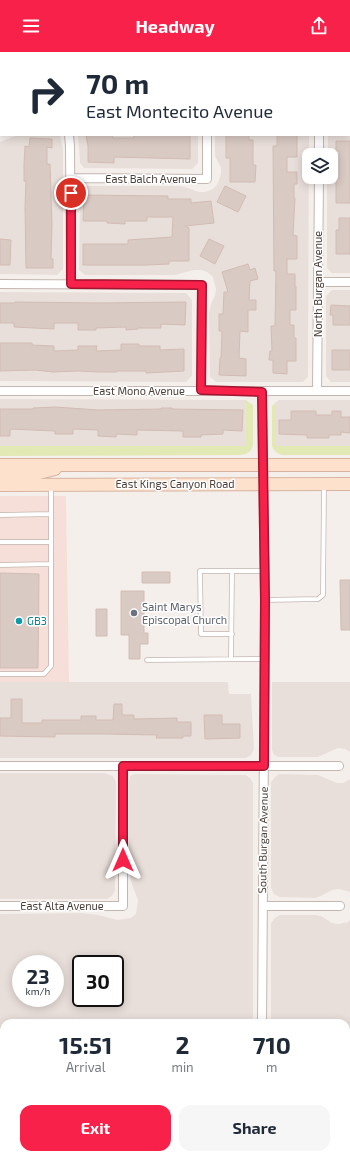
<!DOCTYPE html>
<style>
:root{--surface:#fff;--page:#f6f6f7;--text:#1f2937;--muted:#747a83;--accent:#f7214a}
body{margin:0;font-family:"Exo 2",sans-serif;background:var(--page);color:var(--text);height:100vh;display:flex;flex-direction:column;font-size:15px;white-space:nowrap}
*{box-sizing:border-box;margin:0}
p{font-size:13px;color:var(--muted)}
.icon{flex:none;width:22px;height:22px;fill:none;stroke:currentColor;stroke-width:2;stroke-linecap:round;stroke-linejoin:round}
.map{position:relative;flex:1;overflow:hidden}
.panel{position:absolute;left:0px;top:967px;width:350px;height:140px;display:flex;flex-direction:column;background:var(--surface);border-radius:12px 12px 0 0;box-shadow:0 2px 10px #0003}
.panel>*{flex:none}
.hud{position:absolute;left:0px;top:0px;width:350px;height:84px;box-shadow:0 2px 10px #0003;background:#fff;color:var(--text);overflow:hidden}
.controls{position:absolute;left:302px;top:96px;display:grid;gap:8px}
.controls a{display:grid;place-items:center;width:36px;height:36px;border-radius:8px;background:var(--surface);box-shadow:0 2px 10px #0003;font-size:20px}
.speed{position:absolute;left:12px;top:903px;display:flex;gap:8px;font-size:20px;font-weight:700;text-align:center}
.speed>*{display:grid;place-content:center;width:52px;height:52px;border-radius:50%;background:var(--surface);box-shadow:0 2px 10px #0003;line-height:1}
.speed small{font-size:10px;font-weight:400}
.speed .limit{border:2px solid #111;border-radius:6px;background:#fff;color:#111}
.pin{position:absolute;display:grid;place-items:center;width:34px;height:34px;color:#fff;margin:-17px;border:2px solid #fff;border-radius:50%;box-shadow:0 1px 4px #0007}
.me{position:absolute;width:44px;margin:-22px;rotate:0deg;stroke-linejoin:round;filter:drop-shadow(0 0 3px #0008)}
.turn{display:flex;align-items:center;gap:14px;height:84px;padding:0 20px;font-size:18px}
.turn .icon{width:52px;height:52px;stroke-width:2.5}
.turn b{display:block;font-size:28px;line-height:34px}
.eta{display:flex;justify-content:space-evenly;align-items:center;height:68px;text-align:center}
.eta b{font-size:24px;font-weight:700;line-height:28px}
.action{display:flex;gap:8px;margin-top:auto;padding:8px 20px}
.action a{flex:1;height:46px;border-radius:12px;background:var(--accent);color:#fff;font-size:16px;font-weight:700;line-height:46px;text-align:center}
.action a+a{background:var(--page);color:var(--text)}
header{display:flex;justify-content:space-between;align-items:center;height:52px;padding:0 20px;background:var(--accent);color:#fff;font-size:18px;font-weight:700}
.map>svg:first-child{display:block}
.residential{fill:#e9dfda;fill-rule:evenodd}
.commercial{fill:#f6dfd8}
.green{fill:#e3e9b5}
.building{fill:#dacac4;stroke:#d2bcb4}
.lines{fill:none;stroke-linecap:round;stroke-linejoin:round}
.service-casing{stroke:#c4b7b1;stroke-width:5.5}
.minor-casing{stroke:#c4b7b1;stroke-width:10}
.tertiary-casing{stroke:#c4b7b1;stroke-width:12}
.secondary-casing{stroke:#d7b49f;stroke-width:14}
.service{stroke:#fff;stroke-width:4}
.minor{stroke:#fff;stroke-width:8}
.tertiary{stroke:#fff;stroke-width:10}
.secondary{stroke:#fee1cd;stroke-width:12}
.route-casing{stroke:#a11530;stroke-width:10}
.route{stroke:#f7214a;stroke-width:7}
.worship-dot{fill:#6b7280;stroke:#fff;stroke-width:1.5}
.culture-dot{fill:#0f9aa8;stroke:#fff;stroke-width:1.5}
.labels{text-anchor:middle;stroke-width:3;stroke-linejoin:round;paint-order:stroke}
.street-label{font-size:11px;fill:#4a3e39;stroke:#fff}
.worship-label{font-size:11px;fill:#5b616d;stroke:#fff;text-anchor:start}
.culture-label{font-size:11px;fill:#0d838f;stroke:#fff;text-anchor:start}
</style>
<header><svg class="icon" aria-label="menu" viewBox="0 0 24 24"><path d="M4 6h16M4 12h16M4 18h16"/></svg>Headway<svg class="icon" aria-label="share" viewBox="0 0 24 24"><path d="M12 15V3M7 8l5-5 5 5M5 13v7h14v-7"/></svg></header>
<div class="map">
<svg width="350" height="1107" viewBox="0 0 350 1107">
<rect width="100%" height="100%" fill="#f5efec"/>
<!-- residential -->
<path class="residential" d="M1 0H73L1 1 0 52V1Z
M215 0H350V221H332L327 216V125H331V103H328V83H349V1Z
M18 83H60L63 96V217L57 223 0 222V90Z
M78 83H198V111L192 117 84 116 80 111Z
M215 83H309L308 325 303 330H216L210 325 209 261 211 252 215 243 216 237 213 225 207 220 201 218H194L175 223H85L79 218 80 139 85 134H179L185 135 199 140H205L213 137 217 133 221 122V116L215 104Z
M332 238H350V330H331L326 324V244Z
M0 240 186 241 192 248V324L186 330 0 329Z
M0 347 246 348 245 394H0Z
M279 348H350V394H276V350Z
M0 630H228L229 642H251L254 697 251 703 246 706H0Z
M272 630H350V700L345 697 338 696 318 705H279L274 703 272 698Z
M0 721H104L113 724 116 730 115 838 112 844 107 847H0Z
M135 722 246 723 250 726 253 731V971H4V986H0V862L81 861 98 863 118 868 131 866 136 862 138 848 132 833 129 818V730L130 724ZM21 912H55V946H21ZM81 912H115V946H81Z
M279 722 318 723 337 731H343L350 727V840L339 837 332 838 321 844 315 846 280 845 274 842 271 836V730L275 725Z
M280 863H315L321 864 332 871 339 872 348 870 350 868V986H346V971H271V871L275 866Z
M0 1004H4V1103H253V1107H0Z
M346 1004H350V1107H271V1103H346Z"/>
<!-- commercial -->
<path class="commercial" d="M0 444H66L69 630H0Z"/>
<!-- green -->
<path class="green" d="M246 348 253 353V393C251 401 247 402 240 403L0 404V394H245Z
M276 350V394H350V403H282C276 401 274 399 272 394V354Z"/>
<!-- building -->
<path class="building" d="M86 83H112L113 86H134V83H190V107L114 105V111L88 110V94Z
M226 83H249V88H253V113H256L255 130H230V106H226Z
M277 83H297V105H287V120H297V132H294V146H295L293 183 297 184V207H287V222H295V234H296V258H290V273H294V286H296V309H287V322L273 321V308H269L270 299H272L271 274H275L276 219H274L273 94H277Z
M30 86 52 87V96L47 95V112H50L52 173 51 207H53V216H26L25 155 26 129H24V112L25 94 29 95Z
M336 89H350V151H336V127H339V99H336Z
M225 134 246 144 238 160 217 150Z
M84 143 168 144V147H191V151L211 149 214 171 185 174 189 176V209H169V212L147 213H83V192H128V188L172 185 173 165H147V169H125V172L107 171V169H83Z
M339 166H350V202H336V178H339Z
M0 187 11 188 10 213H0Z
M209 187 224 194 215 212 200 204Z
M248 212 250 218 255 216 258 227 250 229 249 248H256V258H248V280L240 279 239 306 246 307V324L219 323 220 306H221L222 279H219V262H223L224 240H228L222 220Z
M15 250 99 251 186 250 185 273 161 272V276H138V277L126 278V275L96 276V278H78V271H54V277L14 275V271H0V251H14Z
M331 253 350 254V273H333V263H330Z
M0 291H32V293L54 294V299L78 298V294H97L96 299 121 298V292H139V294H160V298L184 297V319L146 321V319H117V320H99L78 319 53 320 35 318 0 319Z
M332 298H350V318H332Z
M55 355 98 358 161 357V356H172V357L243 358 242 379 223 378V382L201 383V385H183V379L137 378V383L116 382V385L98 384V378L73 377V382H55V379L10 377V384H0V357H33V356Z
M291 359H316V363H332V359H341V365H350V381L341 380V383H329V386H307V383L279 382V368H291Z
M142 520H170V531H142Z
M0 521 39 522 38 616H0Z
M340 528H350V578H341Z
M121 539H144V581H148V592H140V607H129V583H121Z
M96 557H107V584H96Z
M11 647H22V671H42V668H81V664H96V668H113L114 652H122V663H134V667L177 666V670H191V684H183V686H156L157 683 107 682H55V685L0 684V666H11Z
M204 663H222V672H240V686L205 687Z"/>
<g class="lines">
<!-- service casing -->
<g class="service-casing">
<path id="service" d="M0 463 51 462
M0 490H51
M0 513 51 512V433
M232 519H264
M265 548 318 547 323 543 324 434
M231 607 232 519H200L201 582H232
M147 608 265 607
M0 622H44L51 614V512"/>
</g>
<!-- minor casing -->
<g class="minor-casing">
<path id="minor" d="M207 1V0
M69 83 70 94 71 231
M319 103V83
M71 126 207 127V83
M318 230H350
M0 232 202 233 201 339
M0 339H350
M317 339 319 125
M0 714H339
M0 854H123V714
M263 854H340
M262 971 265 548 262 339
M0 995H4
M346 995H350
M262 1103V1107"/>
</g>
<!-- tertiary casing -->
<g class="tertiary-casing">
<path id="tertiary" d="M95 1V0
M0 71H1"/>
</g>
<!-- secondary casing -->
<g class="secondary-casing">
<path id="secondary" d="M0 413H350
M0 422H35L55 417
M0 433 350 432"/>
</g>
<!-- service -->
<use href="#service" class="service"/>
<!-- minor -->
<use href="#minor" class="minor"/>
<!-- tertiary -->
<use href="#tertiary" class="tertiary"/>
<!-- secondary -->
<use href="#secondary" class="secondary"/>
</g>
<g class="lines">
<!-- route casing -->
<g class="route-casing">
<path id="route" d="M71 141V232L202 233 201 338 262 340 265 548 264 714H123V808"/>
</g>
<!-- route -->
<use href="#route" class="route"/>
</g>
<!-- markers -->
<circle class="worship-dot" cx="134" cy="561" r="4"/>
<circle class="culture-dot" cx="19" cy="569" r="4"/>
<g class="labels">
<!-- street labels -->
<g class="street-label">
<text x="151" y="131">East Balch Avenue</text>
<text transform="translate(318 232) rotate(-90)" y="4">North Burgan Avenue</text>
<text x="139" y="343">East Mono Avenue</text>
<text x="175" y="436">East Kings Canyon Road</text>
<text transform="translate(263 788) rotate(-89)" y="4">South Burgan Avenue</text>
<text x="62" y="858">East Alta Avenue</text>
</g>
<!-- worship labels -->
<g class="worship-label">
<text x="142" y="559">Saint Marys<tspan x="142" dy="13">Episcopal Church</tspan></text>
</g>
<!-- culture labels -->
<g class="culture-label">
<text x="27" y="573">GB3</text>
</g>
</g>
</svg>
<div class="controls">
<a><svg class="icon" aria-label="layers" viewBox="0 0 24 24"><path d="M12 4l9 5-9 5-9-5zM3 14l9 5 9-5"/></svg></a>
</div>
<div class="speed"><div>23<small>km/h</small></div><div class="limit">30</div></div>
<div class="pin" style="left:71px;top:141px;background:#d93025"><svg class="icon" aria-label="arrive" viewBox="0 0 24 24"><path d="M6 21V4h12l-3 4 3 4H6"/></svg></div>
<svg class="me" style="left:123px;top:808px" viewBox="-20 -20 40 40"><path d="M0-17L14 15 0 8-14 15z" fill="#f7214a" stroke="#fff" stroke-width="4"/></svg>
<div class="hud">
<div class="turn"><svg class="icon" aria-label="right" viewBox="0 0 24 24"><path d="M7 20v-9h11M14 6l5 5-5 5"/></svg><div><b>70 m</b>East Montecito Avenue</div></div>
</div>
<section class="panel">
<div class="eta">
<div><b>15:51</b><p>Arrival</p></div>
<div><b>2</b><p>min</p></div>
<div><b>710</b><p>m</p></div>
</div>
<div class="action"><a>Exit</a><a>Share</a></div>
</section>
</div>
